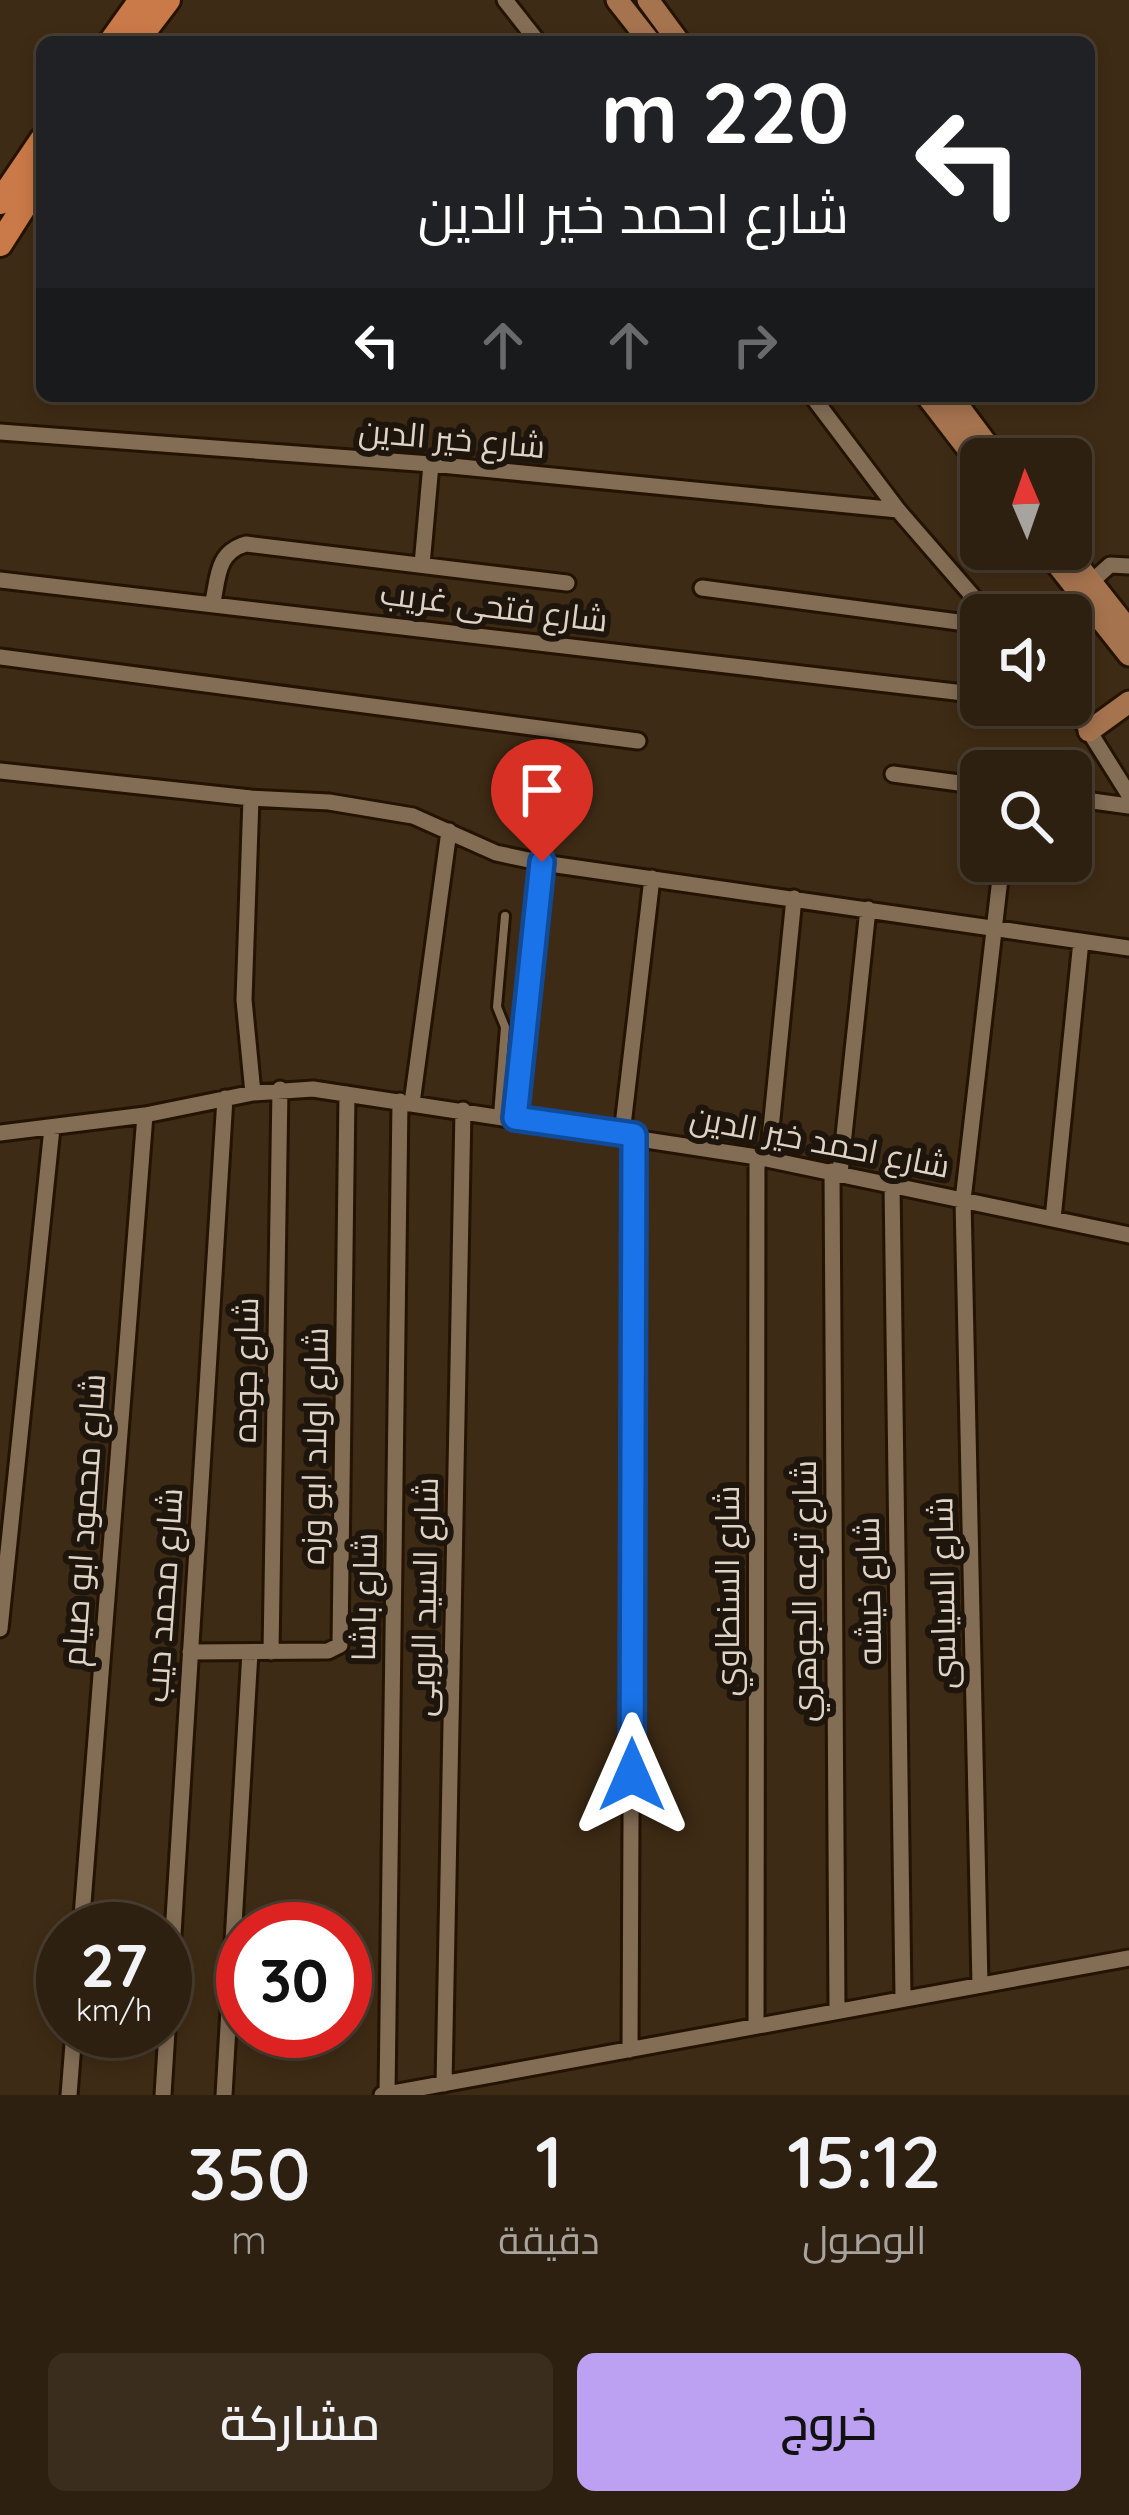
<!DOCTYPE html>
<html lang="ar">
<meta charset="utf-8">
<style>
:root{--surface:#2e2010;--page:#3a2d1e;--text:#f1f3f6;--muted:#a7a39f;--line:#493e30;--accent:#bca0f2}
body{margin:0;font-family:Quicksand,Cairo,sans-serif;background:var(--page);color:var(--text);direction:rtl;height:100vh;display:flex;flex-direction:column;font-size:45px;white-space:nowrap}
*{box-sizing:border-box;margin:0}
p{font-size:39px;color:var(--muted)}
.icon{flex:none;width:66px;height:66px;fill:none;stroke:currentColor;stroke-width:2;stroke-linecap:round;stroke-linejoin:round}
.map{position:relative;height:2095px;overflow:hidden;direction:ltr}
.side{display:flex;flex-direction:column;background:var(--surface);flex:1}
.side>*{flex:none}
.guide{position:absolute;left:36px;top:36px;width:1059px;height:366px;border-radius:18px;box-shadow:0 6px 18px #0003,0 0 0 3px var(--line);direction:rtl;background:#202124;color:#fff;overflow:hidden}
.needle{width:78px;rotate:358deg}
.fabs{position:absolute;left:960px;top:438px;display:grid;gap:24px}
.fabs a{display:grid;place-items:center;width:132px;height:132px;border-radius:18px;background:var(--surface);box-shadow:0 6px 18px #0003,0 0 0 3px var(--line);font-size:60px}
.speed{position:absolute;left:36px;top:1902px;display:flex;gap:24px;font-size:60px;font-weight:700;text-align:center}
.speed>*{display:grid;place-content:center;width:156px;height:156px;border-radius:50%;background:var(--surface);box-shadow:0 6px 18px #0003,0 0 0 3px var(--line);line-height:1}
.speed small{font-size:30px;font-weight:400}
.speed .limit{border:18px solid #d22;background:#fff;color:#111}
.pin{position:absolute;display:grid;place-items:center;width:102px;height:102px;color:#fff;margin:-123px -51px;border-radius:50% 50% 50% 0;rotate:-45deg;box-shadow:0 0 12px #0007}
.pin .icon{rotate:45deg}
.me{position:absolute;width:132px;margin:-66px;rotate:0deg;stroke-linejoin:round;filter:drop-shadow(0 0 9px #0008)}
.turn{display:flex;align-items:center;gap:42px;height:252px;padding:0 48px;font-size:54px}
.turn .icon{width:156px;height:156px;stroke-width:2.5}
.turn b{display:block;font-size:84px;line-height:102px}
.lanes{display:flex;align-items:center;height:114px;padding:0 48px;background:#0003;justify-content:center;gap:60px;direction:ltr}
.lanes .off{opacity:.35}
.eta{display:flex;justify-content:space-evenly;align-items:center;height:204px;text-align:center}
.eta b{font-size:72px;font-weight:600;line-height:84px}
.cta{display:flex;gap:24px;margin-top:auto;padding:24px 48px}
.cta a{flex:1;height:138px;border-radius:18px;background:var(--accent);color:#111;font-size:48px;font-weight:600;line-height:138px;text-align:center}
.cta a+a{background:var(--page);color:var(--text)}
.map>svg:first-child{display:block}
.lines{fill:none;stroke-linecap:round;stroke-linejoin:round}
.lane-casing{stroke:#241300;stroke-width:14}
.street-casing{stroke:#241300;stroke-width:21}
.secondary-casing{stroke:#241300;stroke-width:27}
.primary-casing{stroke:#241300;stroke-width:30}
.lane{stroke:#836d55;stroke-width:8}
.street{stroke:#836d55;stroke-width:15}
.secondary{stroke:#a6734f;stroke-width:21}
.primary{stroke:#ca7948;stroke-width:24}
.route-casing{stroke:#114b97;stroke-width:30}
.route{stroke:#1a73e8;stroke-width:21}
.labels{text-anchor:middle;stroke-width:12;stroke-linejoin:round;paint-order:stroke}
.street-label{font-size:33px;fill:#dfd3c6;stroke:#1e150c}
</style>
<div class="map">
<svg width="1129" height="2095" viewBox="0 0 1129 2095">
<rect width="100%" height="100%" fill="#3e2b15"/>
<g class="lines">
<!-- lane casing -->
<g class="lane-casing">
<path id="lane" d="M498 1115 505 1027 497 1007 505 916"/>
</g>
<!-- street casing -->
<g class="street-casing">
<path id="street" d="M505 0 538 42
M812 396 898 510 989 615
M0 432 431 464 898 510
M422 565 431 464
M0 580 981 695
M1090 583 1110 565 1129 566
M702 588 981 625
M213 602C218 577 217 552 246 544L567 583
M0 657 638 741
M1067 705 1089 731 1129 795
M0 771 251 798 329 802 413 816 496 853 543 863 1129 948
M893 774 981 786
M251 798 244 1000 253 1093
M1071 798 1129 806
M412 1103 449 831
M515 1118 543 863
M0 1133 145 1115 253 1093 313 1089 757 1157 1129 1235
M622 1134 652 878
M768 1159 794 898
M832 1171 837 2010
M840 1173 868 909
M892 1184 903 1997
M1053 1219 1081 941
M0 1629 52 1128
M190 1652 328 1651 340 1645 347 1094
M271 1652 280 1089
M81 1929 145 1115
M980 1985 963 1200 1002 861
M756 2024 757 1157
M630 2050 634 1135
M444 2084 463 1110
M387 2094 400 1101
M69 2095 74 2031
M163 2095 225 1098
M224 2095 250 1652
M382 2095 1129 1958"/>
</g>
<!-- secondary casing -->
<g class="secondary-casing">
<path id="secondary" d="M617 0 650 42
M648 0 679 42
M927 396 981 466
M951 396 998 459
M1045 549 1129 655
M1065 549 1129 630
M1089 731 1129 702"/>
</g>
<!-- primary casing -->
<g class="primary-casing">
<path id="primary" d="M111 42 141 0
M136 42 168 0
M0 202 42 140
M0 244 42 178"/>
</g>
<!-- lane -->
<use href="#lane" class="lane"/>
<!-- street -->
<use href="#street" class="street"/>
<!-- secondary -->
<use href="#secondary" class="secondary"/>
<!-- primary -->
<use href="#primary" class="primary"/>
</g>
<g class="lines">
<!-- route casing -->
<g class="route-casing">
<path id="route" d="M542 862 515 1118 634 1135 632 1775"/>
</g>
<!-- route -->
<use href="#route" class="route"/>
</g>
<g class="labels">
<!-- street labels -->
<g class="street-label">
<text transform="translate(452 438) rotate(5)" y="12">شارع خير الدين</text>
<text transform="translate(494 606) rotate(7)" y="12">شارع فتحى غريب</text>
<text transform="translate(820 1141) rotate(11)" y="12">شارع احمد خير الدين</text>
<text transform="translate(245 1370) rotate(-89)" y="12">شارع جوده</text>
<text transform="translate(314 1446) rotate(-89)" y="12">شارع اولاد ابو وزه</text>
<text transform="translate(83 1520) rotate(-86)" y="12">شارع محمود ابو صيام</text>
<text transform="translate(727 1591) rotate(-90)" y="12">شارع السنطاوي</text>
<text transform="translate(804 1591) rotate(-90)" y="12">شارع ترعه الجوهري</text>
<text transform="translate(868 1591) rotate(-91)" y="12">شارع خيشه</text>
<text transform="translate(942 1593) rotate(-91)" y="12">شارع السياسى</text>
<text transform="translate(163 1595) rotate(-86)" y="12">شارع محمد ديب</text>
<text transform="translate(364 1597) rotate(-89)" y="12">شارع باشا</text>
<text transform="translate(424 1597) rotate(-89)" y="12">شارع السيد الروبى</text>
</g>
</g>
</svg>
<div class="fabs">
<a><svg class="needle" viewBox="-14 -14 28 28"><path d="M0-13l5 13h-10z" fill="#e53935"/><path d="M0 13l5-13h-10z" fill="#a7a39f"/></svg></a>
<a><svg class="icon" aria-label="sound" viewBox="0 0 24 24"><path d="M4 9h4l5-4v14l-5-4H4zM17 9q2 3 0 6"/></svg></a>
<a><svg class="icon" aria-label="search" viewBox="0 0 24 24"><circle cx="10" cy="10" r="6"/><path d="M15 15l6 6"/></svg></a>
</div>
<div class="speed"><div>27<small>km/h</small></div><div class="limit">30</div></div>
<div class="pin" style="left:542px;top:862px;background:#d93025"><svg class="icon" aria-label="arrive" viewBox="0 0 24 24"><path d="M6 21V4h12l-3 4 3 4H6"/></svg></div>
<svg class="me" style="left:632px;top:1775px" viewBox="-20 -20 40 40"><path d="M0-17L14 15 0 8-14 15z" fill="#1a73e8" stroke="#fff" stroke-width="4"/></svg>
<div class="guide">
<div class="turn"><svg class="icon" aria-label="left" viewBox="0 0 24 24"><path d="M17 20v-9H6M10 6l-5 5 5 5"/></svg><div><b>220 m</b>شارع احمد خير الدين</div></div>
<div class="lanes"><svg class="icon" aria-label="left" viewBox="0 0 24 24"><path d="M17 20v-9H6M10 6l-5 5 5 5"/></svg><svg class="icon off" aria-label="ahead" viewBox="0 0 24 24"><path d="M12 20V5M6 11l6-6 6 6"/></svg><svg class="icon off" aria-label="ahead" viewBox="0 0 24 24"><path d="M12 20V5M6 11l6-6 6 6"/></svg><svg class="icon off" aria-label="right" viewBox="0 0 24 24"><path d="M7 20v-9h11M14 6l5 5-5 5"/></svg></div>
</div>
</div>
<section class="side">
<div class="eta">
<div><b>15:12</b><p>الوصول</p></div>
<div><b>1</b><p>دقيقة</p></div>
<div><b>350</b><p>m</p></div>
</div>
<div class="cta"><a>خروج</a><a>مشاركة</a></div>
</section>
